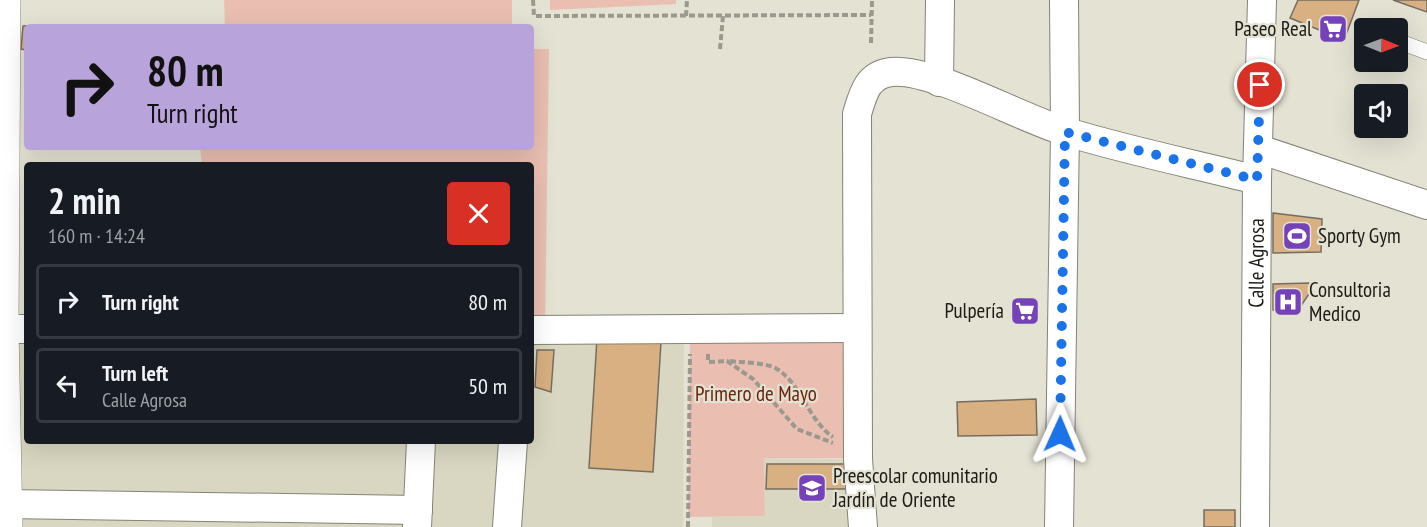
<!DOCTYPE html>
<meta charset="utf-8">
<style>
:root{--surface:#171b24;--page:#20242c;--text:#f1f3f6;--muted:#9ea1a6;--line:#363941}
body{margin:0;font-family:"PT Sans Narrow",sans-serif;background:var(--page);color:var(--text);height:100vh;display:flex;flex-direction:column;font-size:22px;white-space:nowrap}
*{box-sizing:border-box;margin:0}
p{font-size:20px;color:var(--muted)}
.icon{flex:none;width:33px;height:33px;fill:none;stroke:currentColor;stroke-width:2;stroke-linecap:round;stroke-linejoin:round}
.map{position:relative;flex:1;overflow:hidden}
.panel{position:absolute;left:24px;top:162px;width:510px;height:282px;display:flex;flex-direction:column;background:var(--surface);border-radius:6px;box-shadow:0 6px 24px #0002}
.panel>*{flex:none}
.top-card{position:absolute;left:24px;top:24px;width:510px;height:126px;border-radius:6px;box-shadow:0 6px 24px #0002;background:#b9a3db;color:#111;overflow:hidden}
.needle{width:39px;rotate:91deg}
.fabs{position:absolute;left:1354px;top:18px;display:grid;gap:12px}
.fabs a{display:grid;place-items:center;width:54px;height:54px;border-radius:6px;background:var(--surface);box-shadow:0 6px 24px #0002;font-size:30px}
.pin{position:absolute;display:grid;place-items:center;width:51px;height:51px;color:#fff;margin:-26px;border:3px solid #fff;border-radius:50%;box-shadow:0 2px 6px #0007}
.me{position:absolute;width:66px;margin:-33px;rotate:1deg;stroke-linejoin:round;filter:drop-shadow(0 0 4px #0008)}
.turn{display:flex;align-items:center;gap:21px;height:126px;padding:0 24px;font-size:27px}
.turn .icon{width:78px;height:78px;stroke-width:2.5}
.turn b{display:block;font-size:42px;line-height:51px}
.round{display:grid;place-items:center;flex:none;width:63px;height:63px;border-radius:6px;background:var(--page)}
.head{display:flex;align-items:center;justify-content:space-between;height:102px;padding:0 24px}
h1{font-size:36px;font-weight:600;line-height:45px}
ul{padding:0;list-style:none}
li{display:flex;align-items:center;gap:18px;height:75px;margin:0 12px 9px;padding:0 12px;border:3px solid var(--line);border-radius:6px}
li div{flex:1}
li b{display:block;font-size:22px}
li em{font-style:normal}
.map>svg:first-child{display:block}
.built{fill:#d9d7c1}
.green{fill:#eabfb2}
.building{fill:#d8b081;stroke:#766d62;stroke-width:1.5}
.lines{fill:none;stroke-linecap:round;stroke-linejoin:round}
.service-casing{stroke:#848375;stroke-width:16}
.minor-casing{stroke:#848375;stroke-width:30}
.tertiary-casing{stroke:#848375;stroke-width:34}
.path{stroke:#9a998e;stroke-width:4;stroke-dasharray:6 3;stroke-linecap:butt}
.service{stroke:#fff;stroke-width:15}
.minor{stroke:#fff;stroke-width:28}
.tertiary{stroke:#fff;stroke-width:33}
.route{stroke:#1a73e8;stroke-width:10;stroke-dasharray:0 18}
.labels{text-anchor:middle;stroke-width:4.5;stroke-linejoin:round;paint-order:stroke}
.poi-label{font-size:21px;fill:#1c1b16;stroke:#e3e2d3;text-anchor:start}
.street-label{font-size:21px;fill:#1c1b16;stroke:#e3e2d3}
.park-label{font-size:21px;fill:#6c240e;stroke:#e3e2d3}
</style>
<div class="map">
<svg width="1427" height="527" viewBox="0 0 1427 527">
<rect width="100%" height="100%" fill="#e3e2d3"/>
<!-- built -->
<path class="built" d="M684 334 683 527H14L9 339H27V441H531V335Z
M764 458 858 459 860 527H712V517L765 516Z"/>
<!-- green -->
<path class="green" d="M224 0H512V27H225Z
M550 0H676V4L550 10Z
M531 49H549L545 329H531V165H202L200 147H531Z
M857 328 855 458H764L765 516 688 517 690 329Z"/>
<!-- building -->
<path class="building" d="M1298 0H1359L1344 40 1290 18Z
M1393 0H1427V12Z
M49 25V27H27V50L21 49 23 26Z
M1273 213 1322 219 1321 252 1273 253Z
M1309 283V294L1298 310H1273V284Z
M597 338 661 342 653 472 589 468Z
M537 350H554L551 392 535 387Z
M1036 399 1037 435 958 436 957 402Z
M767 464H850V489H766Z
M1204 510H1235V527H1204Z"/>
<g class="lines">
<!-- service casing -->
<g class="service-casing">
<path id="service" d="M1398 41 1427 52"/>
</g>
<!-- minor casing -->
<g class="minor-casing">
<g id="minor">
<path d="M939 82 940 0"/>
<path d="M1259 149 1427 205"/>
<path d="M2 329H27"/>
<path d="M531 330 857 328"/>
<path d="M5 504 418 510"/>
<path d="M417 527 421 441"/>
<path d="M507 527 513 441"/>
<path d="M863 527 858 459 857 114C863 94 867 75 891 72 931 67 1024 120 1067 132 1129 151 1194 164 1257 180"/>
<path d="M1059 527 1065 132 1064 0"/>
<path id="s1" d="M1255 527 1257 180 1262 0"/>
</g>
</g>
<!-- tertiary casing -->
<g class="tertiary-casing">
<path id="tertiary" d="M4 0 2 329 6 527"/>
</g>
<!-- path -->
<path class="path" d="M533 0 534 16 871 15
M686 16 687 0
M871 43 872 0
M720 49 723 16
M708 354V362L727 361 753 379 797 429 833 443
M730 361C743 363 766 362 777 369 802 385 808 420 833 437
M688 527 690 354"/>
<!-- service -->
<use href="#service" class="service"/>
<!-- minor -->
<use href="#minor" class="minor"/>
<!-- tertiary -->
<use href="#tertiary" class="tertiary"/>
</g>
<g class="lines">
<!-- route -->
<path class="route" d="M1060 434 1065 132 1257 180 1260 85"/>
</g>
<!-- icons -->
<defs>
<g id="supermarket-square" transform="scale(1.5)"><rect x="-9" y="-9" width="18" height="18" rx="4" fill="#7542b9" stroke="#e3e2d3"/><path d="M-6-5.5h2.5l.6 2H6L4.5 2H-2.5L-4.4-4H-6ZM-1.5 3.2a1.3 1.3 0 1 0 .1 0ZM3 3.2a1.3 1.3 0 1 0 .1 0Z" fill="#fff"/></g>
<g id="stadium-square" transform="scale(1.5)"><rect x="-9" y="-9" width="18" height="18" rx="4" fill="#7542b9" stroke="#e3e2d3"/><path d="M0-5a6.5 5 0 1 0 0 10a6.5 5 0 1 0 0-10ZM-3.5-1.8h7v3.6h-7Z" fill="#fff"/></g>
<g id="hospital-square" transform="scale(1.5)"><rect x="-9" y="-9" width="18" height="18" rx="4" fill="#7542b9" stroke="#e3e2d3"/><path d="M-5-5h3v3.5h4V-5h3V5h-3V1.5h-4V5h-3Z" fill="#fff"/></g>
<g id="school-square" transform="scale(1.5)"><rect x="-9" y="-9" width="18" height="18" rx="4" fill="#7542b9" stroke="#e3e2d3"/><path d="M0-5L7-2L0 1L-7-2ZM-4 1L0 2.5L4 1V4Q0 6-4 4Z" fill="#fff"/></g>
</defs>
<g fill-rule="evenodd">
<use href="#supermarket-square" x="1333" y="29"/>
<use href="#stadium-square" x="1297" y="236"/>
<use href="#hospital-square" x="1288" y="302"/>
<use href="#supermarket-square" x="1025" y="311"/>
<use href="#school-square" x="812" y="488"/>
</g>
<g class="labels">
<!-- poi labels -->
<g class="poi-label">
<text x="1312" y="36" text-anchor="end">Paseo Real</text>
<text x="1318" y="243">Sporty Gym</text>
<text x="1309" y="297">Consultoria<tspan x="1309" dy="24">Medico</tspan></text>
<text x="1004" y="318" text-anchor="end">Pulpería</text>
<text x="833" y="483">Preescolar comunitario<tspan x="833" dy="24">Jardín de Oriente</tspan></text>
</g>
<!-- street labels -->
<g class="street-label">
<text dy="7" stroke="none"><textPath href="#s1" startOffset="264">Calle Agrosa</textPath></text>
</g>
<!-- park labels -->
<g class="park-label">
<text x="756" y="401">Primero de Mayo</text>
</g>
</g>
</svg>
<div class="fabs">
<a><svg class="needle" viewBox="-14 -14 28 28"><path d="M0-13l5 13h-10z" fill="#e53935"/><path d="M0 13l5-13h-10z" fill="#9ea1a6"/></svg></a>
<a><svg class="icon" aria-label="sound" viewBox="0 0 24 24"><path d="M4 9h4l5-4v14l-5-4H4zM17 9q2 3 0 6"/></svg></a>
</div>
<div class="pin" style="left:1260px;top:85px;background:#d93025"><svg class="icon" aria-label="arrive" viewBox="0 0 24 24"><path d="M6 21V4h12l-3 4 3 4H6"/></svg></div>
<svg class="me" style="left:1060px;top:434px" viewBox="-20 -20 40 40"><path d="M0-17L14 15 0 8-14 15z" fill="#1a73e8" stroke="#fff" stroke-width="4"/></svg>
<div class="top-card">
<div class="turn"><svg class="icon" aria-label="right" viewBox="0 0 24 24"><path d="M7 20v-9h11M14 6l5 5-5 5"/></svg><div><b>80 m</b>Turn right</div></div>
</div>
<section class="panel">
<div class="head"><div><h1>2 min</h1><p>160 m · 14:24</p></div><a class="round" style="background:#d93025;color:#fff"><svg class="icon" aria-label="close" viewBox="0 0 24 24"><path d="M6 6l12 12M18 6L6 18"/></svg></a></div>
<ul>
<li><svg class="icon" aria-label="right" viewBox="0 0 24 24"><path d="M7 20v-9h11M14 6l5 5-5 5"/></svg><div><b>Turn right</b></div><em>80 m</em></li>
<li><svg class="icon" aria-label="left" viewBox="0 0 24 24"><path d="M17 20v-9H6M10 6l-5 5 5 5"/></svg><div><b>Turn left</b><p>Calle Agrosa</p></div><em>50 m</em></li>
</ul>
</section>
</div>
